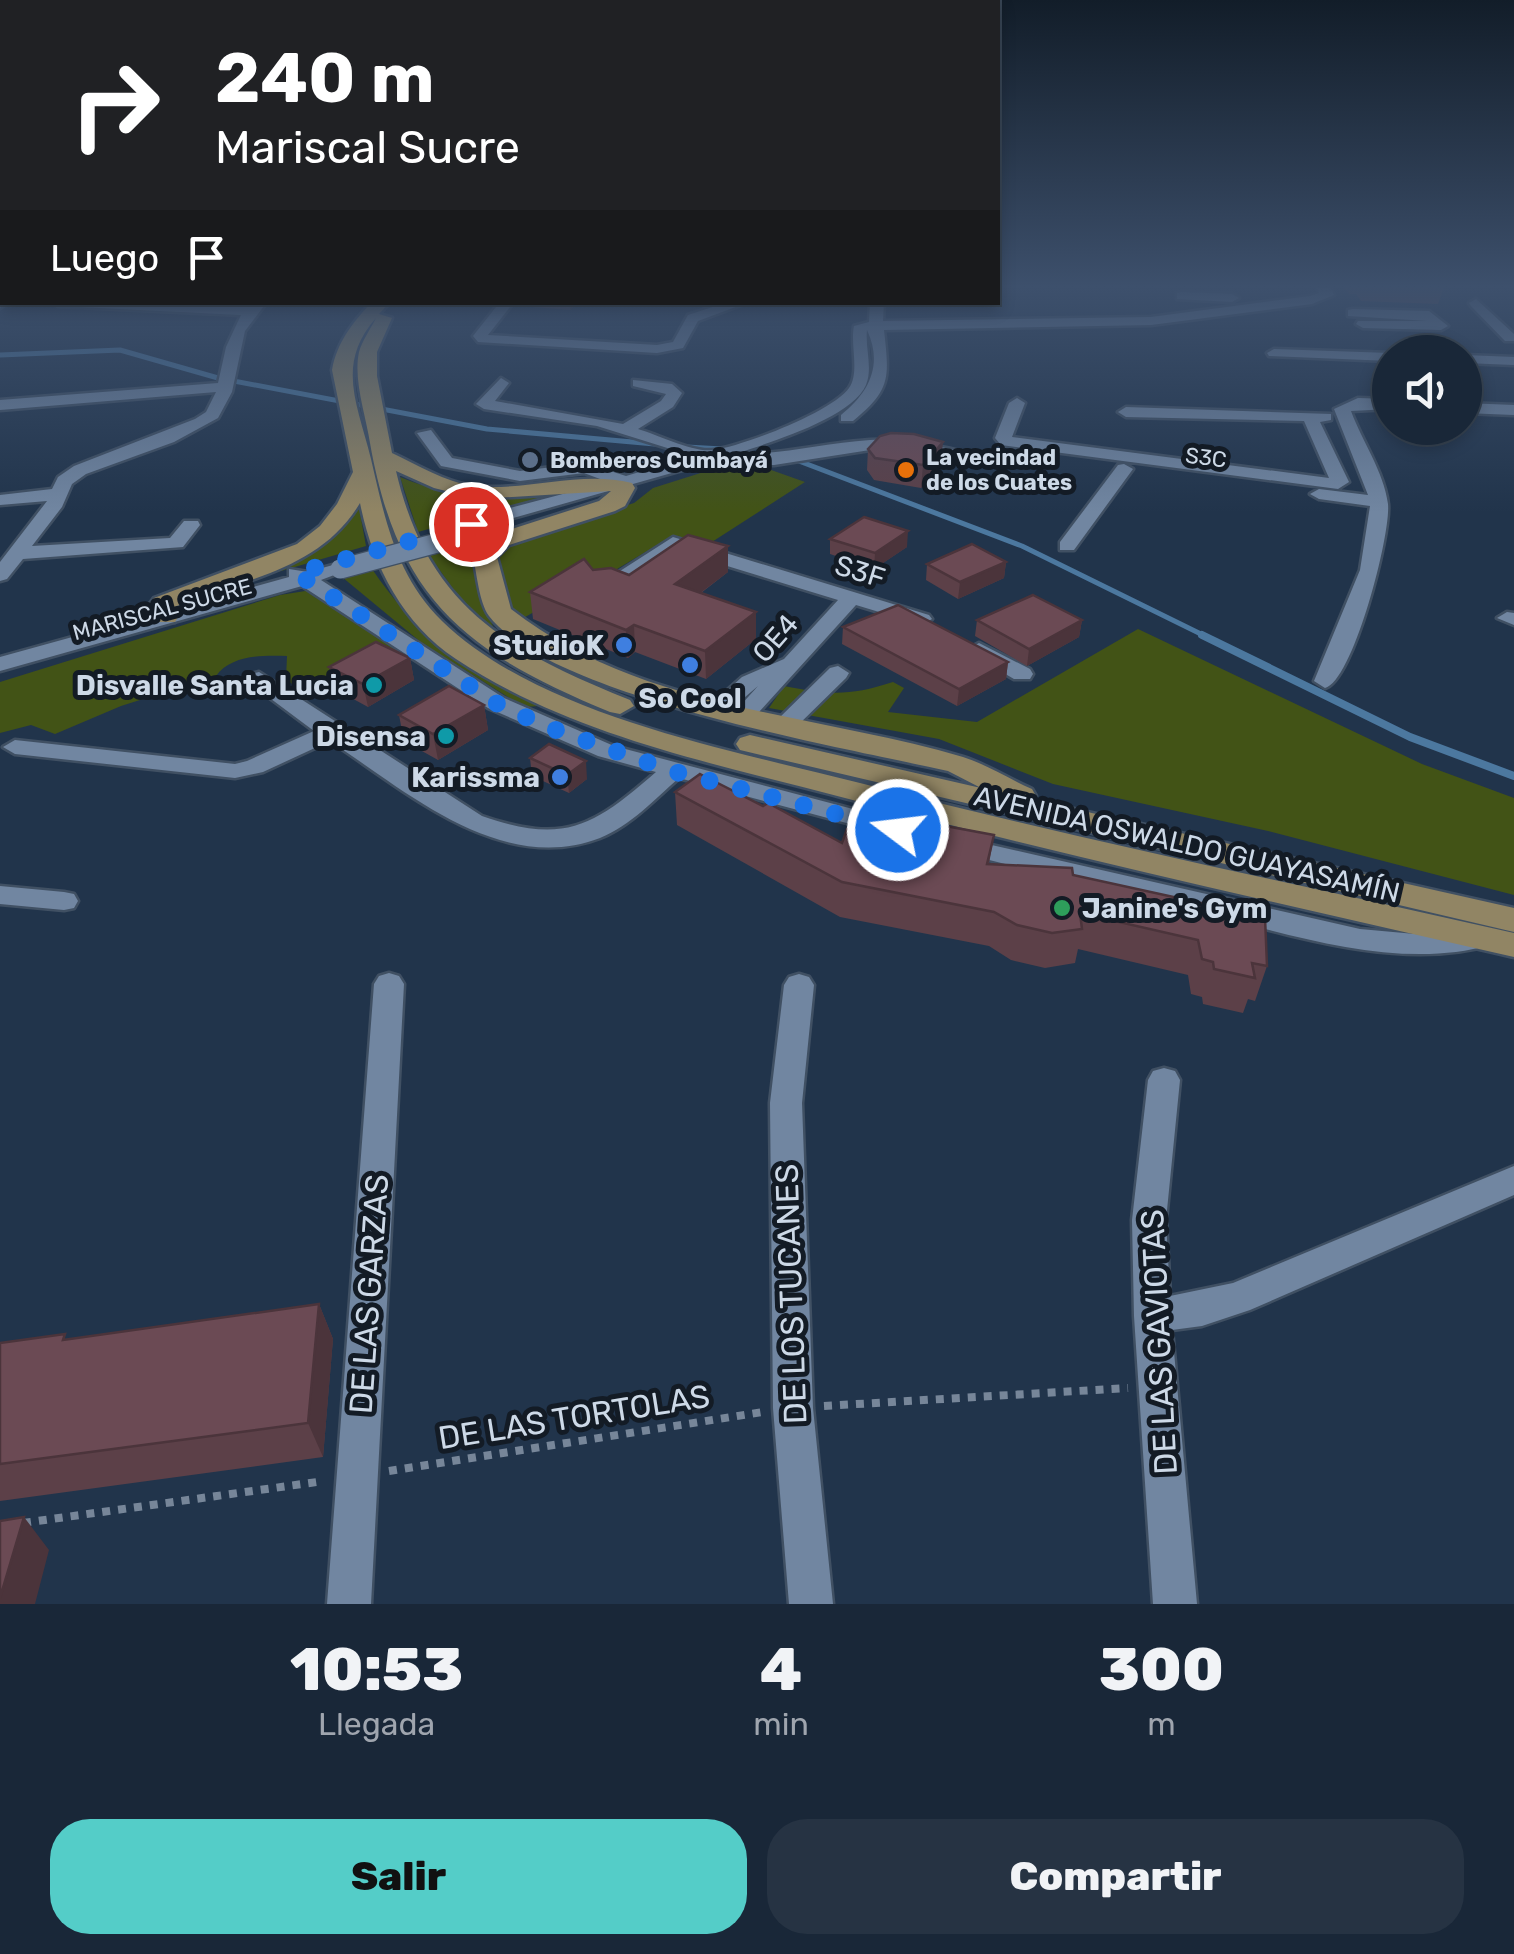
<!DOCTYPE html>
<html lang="es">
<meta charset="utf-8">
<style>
:root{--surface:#192738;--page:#263343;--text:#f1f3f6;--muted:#9fa5ae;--line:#374453;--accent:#54cdc8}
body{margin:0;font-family:Rubik,sans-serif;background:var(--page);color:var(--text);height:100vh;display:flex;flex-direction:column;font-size:38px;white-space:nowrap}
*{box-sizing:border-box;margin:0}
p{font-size:32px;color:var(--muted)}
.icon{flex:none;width:55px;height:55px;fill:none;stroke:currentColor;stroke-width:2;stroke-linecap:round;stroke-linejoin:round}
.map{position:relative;height:1604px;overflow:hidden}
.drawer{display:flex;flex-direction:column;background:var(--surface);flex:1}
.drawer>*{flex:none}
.hud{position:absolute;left:0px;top:0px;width:1000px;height:305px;box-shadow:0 5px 15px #0003,0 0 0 2px var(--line);background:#202124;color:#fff;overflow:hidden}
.tools{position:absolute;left:1372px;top:335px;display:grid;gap:20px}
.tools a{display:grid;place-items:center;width:110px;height:110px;border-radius:50%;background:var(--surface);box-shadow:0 5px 15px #0003,0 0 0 2px var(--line);font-size:50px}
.pin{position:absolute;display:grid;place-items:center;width:85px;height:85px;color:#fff;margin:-42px;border:5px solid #fff;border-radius:50%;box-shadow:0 2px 10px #0007}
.me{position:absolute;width:110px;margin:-55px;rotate:285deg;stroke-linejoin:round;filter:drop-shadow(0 0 8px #0008)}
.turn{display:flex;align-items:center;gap:35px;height:210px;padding:0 50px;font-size:45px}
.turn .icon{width:130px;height:130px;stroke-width:2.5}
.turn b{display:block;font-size:70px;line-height:85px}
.then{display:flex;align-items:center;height:95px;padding:0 50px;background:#0003;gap:20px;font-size:38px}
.eta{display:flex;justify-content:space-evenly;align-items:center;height:170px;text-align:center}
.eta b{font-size:60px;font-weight:800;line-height:70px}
.button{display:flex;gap:20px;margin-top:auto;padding:20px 50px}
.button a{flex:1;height:115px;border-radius:40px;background:var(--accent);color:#111;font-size:40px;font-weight:800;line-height:115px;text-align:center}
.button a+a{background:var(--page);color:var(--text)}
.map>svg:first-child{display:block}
.green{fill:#425316}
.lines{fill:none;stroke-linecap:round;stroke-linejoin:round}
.stream-far1{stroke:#4c789f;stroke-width:5}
.stream{stroke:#4c789f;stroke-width:8}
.minor-casing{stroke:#405063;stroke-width:5}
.major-casing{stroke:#405063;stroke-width:5}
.path{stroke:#778699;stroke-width:8;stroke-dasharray:8 8;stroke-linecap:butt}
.minor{fill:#7186a1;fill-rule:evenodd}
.major{fill:#918564;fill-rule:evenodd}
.minor-bridge-casing{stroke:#405063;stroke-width:22;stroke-linecap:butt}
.minor-bridge{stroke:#7186a1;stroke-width:19}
.wall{fill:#5c4048}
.shaded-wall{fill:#4b343b}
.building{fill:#6b4a54;stroke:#4b343b;stroke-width:2.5}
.route{stroke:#1a73e8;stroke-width:18;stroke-dasharray:0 32.4}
.service-dot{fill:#5c6f8a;stroke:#131b25;stroke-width:4}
.food-dot{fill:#e8710a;stroke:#131b25;stroke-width:4}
.shop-dot{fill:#3f7fe0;stroke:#131b25;stroke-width:4}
.culture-dot{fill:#0f9aa8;stroke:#131b25;stroke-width:4}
.leisure-dot{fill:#2e9e5b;stroke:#131b25;stroke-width:4}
.labels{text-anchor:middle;stroke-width:10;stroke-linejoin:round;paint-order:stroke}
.far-poi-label{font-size:22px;font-weight:bold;fill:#cdd9e7;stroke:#131b25;text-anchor:start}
.far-street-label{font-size:22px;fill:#cdd9e7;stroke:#131b25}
.street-label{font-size:28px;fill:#cdd9e7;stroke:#131b25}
.poi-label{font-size:28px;font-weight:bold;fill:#cdd9e7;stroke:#131b25;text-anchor:end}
.near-street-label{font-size:32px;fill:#cdd9e7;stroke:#131b25}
</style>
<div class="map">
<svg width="1514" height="1604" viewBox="0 0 1514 1604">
<rect width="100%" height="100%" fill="#21344b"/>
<!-- green -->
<path class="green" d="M754 464 805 482 701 549 674 535 597 581 586 582 520 620C504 596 499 575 498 546L634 503 653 488 726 465Z
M400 477C451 499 497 497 551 495L418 532Z
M358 502 366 546 247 581C292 563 334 546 358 502Z
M504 531 479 544 471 560 479 593 495 631 467 608 428 554Z
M372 569C420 640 467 665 539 706L524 707 423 644 342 577Z
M318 589 398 651 304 694 286 679 287 656C263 655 231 655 216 676L121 706 55 734 31 725 0 733V682L280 595Z
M1138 629 1422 764 1514 798V895L1268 831 1053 784 939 739 769 708 784 686C829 695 850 696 893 682L904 688 888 712 977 722Z"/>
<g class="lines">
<!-- stream-far1 -->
<path class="stream-far1" d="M0 355 120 350 218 378 487 429 666 445
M687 447 722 449
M791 458 1022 546 1207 637"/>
<!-- stream -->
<path class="stream" d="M1202 635 1410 737 1514 776"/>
<!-- minor casing -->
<g class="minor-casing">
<path id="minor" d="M1317 287H1330L1334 295 1312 304 1151 325 884 330C889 377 892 389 853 421H841V415C870 392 883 364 867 330 865 348 873 368 866 385 852 418 768 443 735 454 782 455 824 443 870 440 904 438 939 446 972 454V462L966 463 909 451 870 450 774 465 729 464 721 459 471 530 464 528V520L608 482 584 473 520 481 441 466 417 433 431 430 452 458 520 471 585 463 626 476 693 456 597 426 484 409 476 404 501 378 509 383 495 401 623 424 661 401 666 394 633 386V380L672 384 682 393 673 407 638 429C659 435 693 453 714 450 743 446 832 412 849 388 860 372 850 345 854 326L869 322 870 302H884L883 321 1151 317 1310 296 1319 293Z
M1182 292 1232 294 1239 298 1232 302 1177 299V293Z
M2 298V302H9L0 308Z
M1476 299 1514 334V341H1505L1471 306 1469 303Z
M52 302 249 307 253 302H267L245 331 232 392 218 418 174 442 86 474 72 484 62 507 32 546 170 538 184 521H198L200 525 183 547 23 559 7 579 0 581V562L47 501 0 505V495L52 489 58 477 74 466 195 419 206 412 216 392 0 410V400L218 383 226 347 241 315 58 306Z
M500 302H514L488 335 657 345 673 342 688 315 728 302H749L698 321 683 348 657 353 478 342 473 336Z
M1353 309 1429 311 1448 326 1441 330 1363 328 1356 324 1358 321H1428L1348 316V310Z
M1274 349 1390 353V361L1269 356 1267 353Z
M1465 355 1514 357V365L1465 363Z
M1017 398 1025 403 1012 437 1329 478 1304 421 1126 417 1118 412 1126 407 1331 414V420L1320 422 1349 482 1338 489 1001 445 995 438 1009 403Z
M1358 398 1390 399V409L1351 411C1362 441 1384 472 1388 504 1391 535 1353 681 1325 688L1314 681 1360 570 1370 506 1319 499 1310 494 1319 489 1368 495 1334 409Z
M1465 403 1514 405V415L1465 413Z
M1124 464 1133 469 1074 550H1060V542L1118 465Z
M673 537 929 615 932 619 922 625 856 605 750 722H734L730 717 758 686 724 715H708L705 710 742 677 784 659 838 600 675 550 609 593H595L592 589Z
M340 563 350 569 321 580 504 698 614 746 974 841 1360 929 1426 935 1480 928 1490 931 1494 938 1490 945C1393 973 1273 929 1178 906 1010 867 844 823 679 778 655 799 630 826 600 838 501 876 406 791 330 741L263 772 235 778 15 754 3 747 15 740 235 764 247 761 314 731 251 684 248 679 251 674 259 672 482 816C565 845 594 826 656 772L598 756 488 708 302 586 0 671V657L289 577V569L308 572Z
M1507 612 1514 613V625L1497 618Z
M979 643 1030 669 1033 674 1030 679H1014L971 654 968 649Z
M838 666 849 673 846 678 792 731H776L772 726 776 721 830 668Z
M0 886 64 892 74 894 78 901 74 908 64 910 0 904Z
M389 973 399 976 404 984 371 1604H327L374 984 379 976Z
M799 974 809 977 814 985 802 1103 813 1408 833 1604H789L773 1408 770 1103 784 985 789 977Z
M1164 1068 1175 1071 1180 1080 1166 1220 1170 1296 1233 1283 1514 1166V1195L1250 1310 1202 1326 1172 1330 1197 1604H1153L1134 1316 1132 1220 1148 1080 1153 1071Z"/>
</g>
<!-- major casing -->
<g class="major-casing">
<path id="major" d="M372 302H390L379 314 392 318 377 352V376L392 453C418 465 445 482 473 486 526 492 579 470 632 483L635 488 625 506 615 511 509 545 497 557 511 609C640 710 810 712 963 757 986 764 1009 779 1032 789L1036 796 1034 800 1514 908V932L740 750 736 744 740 738 750 735 981 788 948 771C845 748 551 697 489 616 479 602 477 574 473 557L481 543 493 535 599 501 611 491 478 499 434 488 396 471C428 608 507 650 630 700L634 706 620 714 610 712C468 653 398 602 370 443 366 416 353 380 359 352 362 341 371 328 376 318 335 364 358 405 371 459 385 519 396 576 442 621 540 716 731 750 860 783 1077 839 1296 884 1514 933V957C1291 906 1067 856 845 798 713 763 572 736 456 659 402 623 372 564 360 503 319 572 240 579 172 608L178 617 175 622H157L146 609 154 598 297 544 320 526 337 504 353 472 332 370C337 342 353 322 372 302Z"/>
</g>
<!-- path -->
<path class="path" d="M824 1406 1128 1388
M389 1471 763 1412
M23 1523 324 1481"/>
<!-- minor -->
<use href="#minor" class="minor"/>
<!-- major -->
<use href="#major" class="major"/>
<!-- minor-bridge casing -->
<g class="minor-bridge-casing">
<path id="minor-bridge" d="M340 569 478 532"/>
</g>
<!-- minor-bridge -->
<use href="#minor-bridge" class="minor-bridge"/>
</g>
<!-- wall -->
<path class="wall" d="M1343 287H1444L1438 304 1361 301 1356 294H1349Z
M520 302H578L570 310 520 306Z
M868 449 941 464 921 488 874 480 867 470Z
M830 539 907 547 874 569 830 554Z
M728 546V572L701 593 756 639 706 679 635 652 628 658 533 619 530 592 593 570 629 575Z
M1006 562 1004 578 958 599 926 580 927 564Z
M977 620H1082L1079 637 1027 666 975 636Z
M843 627 1008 662 1006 679 957 706 842 644Z
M410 658 414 680 368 707 335 689 329 667Z
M484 705 488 730 438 760 404 741 399 715Z
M530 758 587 779 569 793 532 776Z
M675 792 763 806 842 843 867 832 866 849 913 857 994 835 989 864 1073 875 1267 966 1255 1001 1248 999 1243 1013 1203 1004 1202 997 1191 994 1188 975 1078 949 1075 963 1045 968 1011 960 989 946 840 917 677 825Z
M319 1304 333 1339 323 1457 0 1501V1343L68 1339Z"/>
<!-- shaded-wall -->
<path class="shaded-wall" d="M570 302H578L570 310Z
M943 442 941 464 921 488 923 465Z
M908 531 907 547 874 569 875 553Z
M728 546V572L676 611 675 584Z
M1006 562 1004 578 958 599 960 582Z
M756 612V639L706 679 705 651Z
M1082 620 1079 637 1027 666 1029 649Z
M634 625 635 652 628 658 626 630Z
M410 658 414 680 368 707 363 684Z
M1008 662 1006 679 957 706 959 689Z
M484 705 488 730 438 760 433 734Z
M586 761 587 779 569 793 567 775Z
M319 1304 333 1339 323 1457 308 1423Z
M24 1517 49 1550 35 1604H0V1598Z"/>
<!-- building -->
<path class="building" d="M891 433 914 434 943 442 923 465 875 458 868 449 880 436Z
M864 517 908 531 875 553 830 539Z
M688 535 728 546 675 584 756 612 705 651 634 625 626 630 530 592 584 559 593 570 611 568 629 575Z
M972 544 1006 562 960 582 927 564Z
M1033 595 1082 620 1029 649 977 620Z
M898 605 1008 662 959 689 843 627Z
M376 642 410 658 363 684 329 667Z
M449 686 484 705 433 734 399 715Z
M549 744 586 761 567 775 530 758Z
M700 774 763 806 768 803 842 843 847 829 867 832 861 848 913 857 924 822 994 835 987 864 1072 868 1073 875 1265 917 1267 966 1252 963 1255 978 1214 969 1213 962 1202 959 1198 940 1080 913 1082 929 1052 933 1017 925 994 912 842 882 675 792Z
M319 1304 308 1423 0 1464V1343L65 1334 63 1340Z
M24 1517 0 1598V1521Z"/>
<!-- sky -->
<linearGradient id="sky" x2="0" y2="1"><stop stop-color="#121d29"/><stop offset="0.56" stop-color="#3d506c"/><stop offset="1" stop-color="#3d506c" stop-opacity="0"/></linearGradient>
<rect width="1514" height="512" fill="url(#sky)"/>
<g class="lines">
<!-- route -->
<path class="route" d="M471 524 296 573 496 703 545 726 672 771 898 830"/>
</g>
<!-- markers -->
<circle class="service-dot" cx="530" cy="460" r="10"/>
<circle class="food-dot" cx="906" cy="470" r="10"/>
<g class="shop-dot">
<circle cx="624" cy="645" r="10"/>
<circle cx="690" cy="665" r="10"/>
<circle cx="560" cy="777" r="10"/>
</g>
<g class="culture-dot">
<circle cx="374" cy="685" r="10"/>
<circle cx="446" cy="736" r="10"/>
</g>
<circle class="leisure-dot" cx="1062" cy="908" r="10"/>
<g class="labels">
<!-- far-poi labels -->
<g class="far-poi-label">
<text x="926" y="465">La vecindad<tspan x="926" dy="25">de los Cuates</tspan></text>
<text x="550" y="468">Bomberos Cumbayá</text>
</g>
<!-- far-street labels -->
<g class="far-street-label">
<text transform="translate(1206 457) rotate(7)" y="8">S3C</text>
<text transform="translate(162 609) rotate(-15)" y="8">MARISCAL SUCRE</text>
</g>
<!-- street labels -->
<g class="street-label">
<text transform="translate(860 571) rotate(17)" y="10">S3F</text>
<text transform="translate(775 638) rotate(-49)" y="10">OE4</text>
<text transform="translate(1187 844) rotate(13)" y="10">AVENIDA OSWALDO GUAYASAMÍN</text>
</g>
<!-- poi labels -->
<g class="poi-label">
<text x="604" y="655">StudioK</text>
<text x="354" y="695">Disvalle Santa Lucia</text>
<text x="690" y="708" text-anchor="middle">So Cool</text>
<text x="426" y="746">Disensa</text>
<text x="540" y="787">Karissma</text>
<text x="1082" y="918" text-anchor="start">Janine's Gym</text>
</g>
<!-- near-street labels -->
<g class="near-street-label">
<text transform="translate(369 1294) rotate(-86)" y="11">DE LAS GARZAS</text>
<text transform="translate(791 1294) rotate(-92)" y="11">DE LOS TUCANES</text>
<text transform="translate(1159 1342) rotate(-93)" y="11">DE LAS GAVIOTAS</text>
<text transform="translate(574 1417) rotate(-9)" y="11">DE LAS TORTOLAS</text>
</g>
</g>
</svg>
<div class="tools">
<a><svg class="icon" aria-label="sound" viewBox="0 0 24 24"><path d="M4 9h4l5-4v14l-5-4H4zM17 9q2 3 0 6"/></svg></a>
</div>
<div class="pin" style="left:471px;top:524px;background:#d93025"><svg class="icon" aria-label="arrive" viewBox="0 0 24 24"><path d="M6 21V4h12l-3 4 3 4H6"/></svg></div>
<svg class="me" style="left:898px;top:830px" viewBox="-20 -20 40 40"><circle r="17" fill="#1a73e8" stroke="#fff" stroke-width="3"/><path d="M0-11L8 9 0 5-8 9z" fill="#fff"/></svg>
<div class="hud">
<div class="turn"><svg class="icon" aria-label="right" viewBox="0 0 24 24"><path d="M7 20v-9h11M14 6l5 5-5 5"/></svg><div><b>240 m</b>Mariscal Sucre</div></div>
<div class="then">Luego<svg class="icon" aria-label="arrive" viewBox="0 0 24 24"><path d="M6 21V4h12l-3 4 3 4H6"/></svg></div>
</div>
</div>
<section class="drawer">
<div class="eta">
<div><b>10:53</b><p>Llegada</p></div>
<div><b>4</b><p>min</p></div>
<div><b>300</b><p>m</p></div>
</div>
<div class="button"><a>Salir</a><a>Compartir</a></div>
</section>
